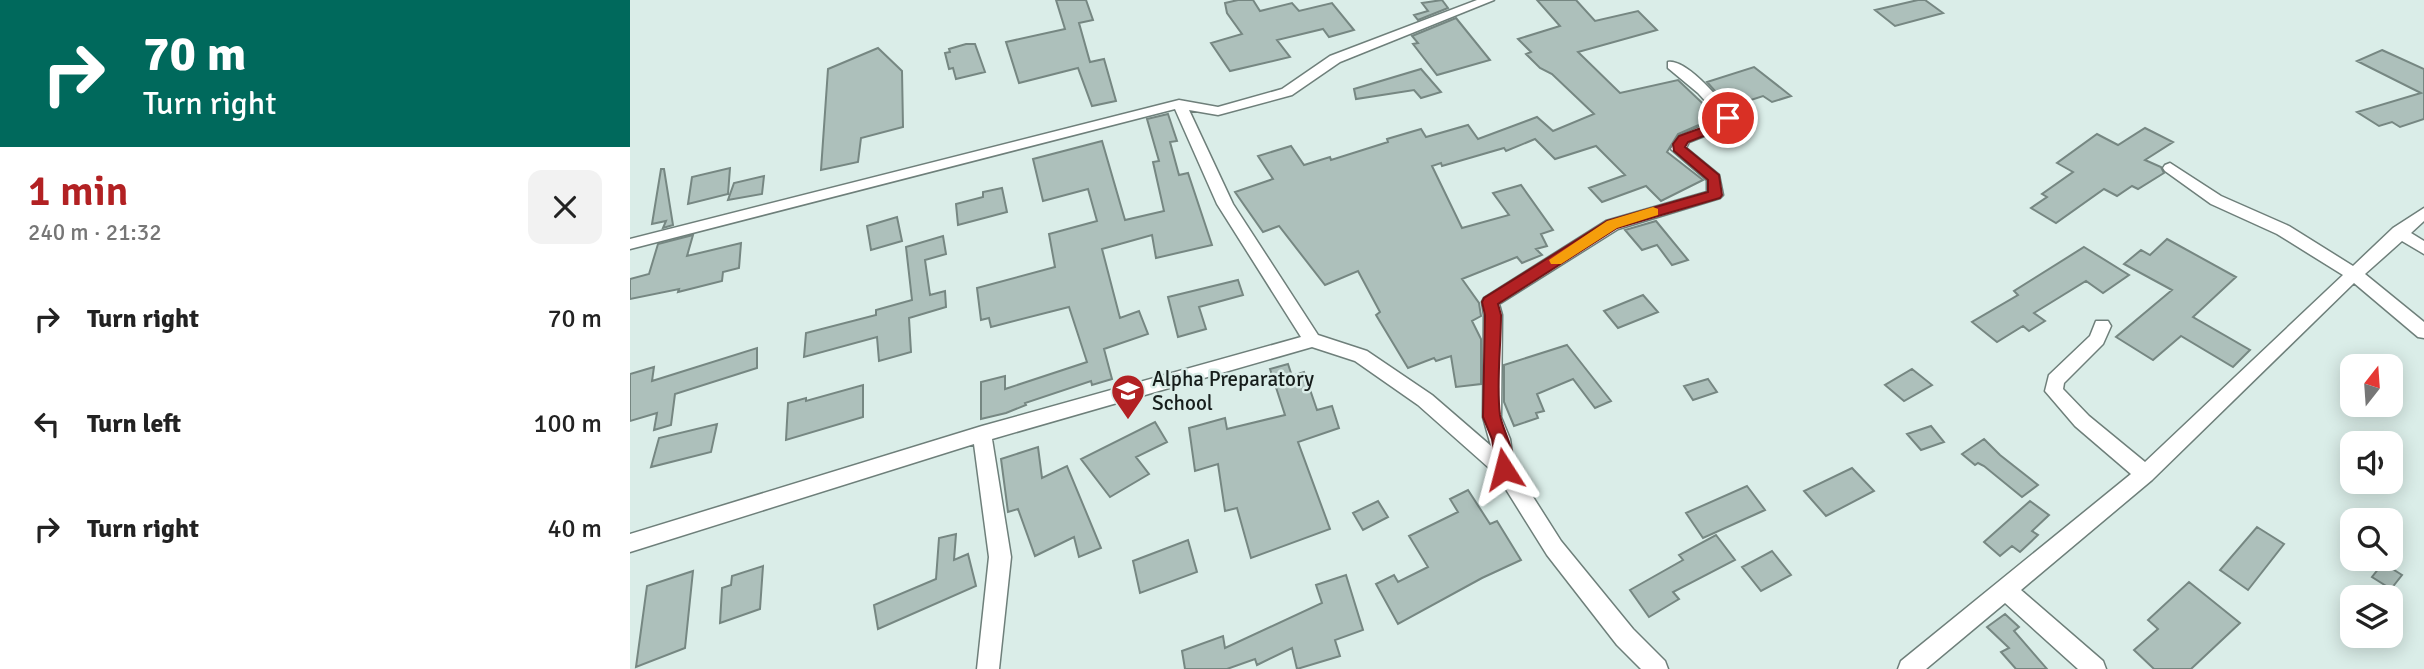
<!DOCTYPE html>
<meta charset="utf-8">
<style>
:root{--surface:#fff;--page:#f2f2f2;--text:#222;--muted:#767676;--accent:#b22123}
body{margin:0;font-family:Signika,sans-serif;background:var(--page);color:var(--text);height:100vh;display:flex;flex-direction:column;font-size:26px;white-space:nowrap}
*{box-sizing:border-box;margin:0}
p{font-size:23px;color:var(--muted)}
.icon{flex:none;width:38px;height:38px;fill:none;stroke:currentColor;stroke-width:2;stroke-linecap:round;stroke-linejoin:round}
.map{position:relative;flex:1;overflow:hidden}
.drawer{display:flex;flex-direction:column;background:var(--surface);width:630px}
.drawer>*{flex:none}
.banner{background:#00695c;color:#fff;overflow:hidden}
.needle{width:46px;rotate:17deg}
.buttons{position:absolute;left:1710px;top:354px;display:grid;gap:14px}
.buttons a{display:grid;place-items:center;width:63px;height:63px;border-radius:14px;background:var(--surface);box-shadow:0 4px 18px #0003;font-size:35px}
.pin{position:absolute;display:grid;place-items:center;width:60px;height:60px;color:#fff;margin:-30px;border:4px solid #fff;border-radius:50%;box-shadow:0 2px 7px #0007}
.me{position:absolute;width:77px;margin:-38px;rotate:351deg;stroke-linejoin:round;filter:drop-shadow(0 0 5px #0008)}
.turn{display:flex;align-items:center;gap:24px;height:147px;padding:0 28px;font-size:32px}
.turn .icon{width:91px;height:91px;stroke-width:2.5}
.turn b{display:block;font-size:49px;line-height:60px}
.round{display:grid;place-items:center;flex:none;width:74px;height:74px;border-radius:14px;background:var(--page)}
.headline{display:flex;align-items:center;justify-content:space-between;height:119px;padding:0 28px}
h1{font-size:42px;font-weight:600;line-height:52px;color:var(--accent)}
ul{padding:0;list-style:none}
li{display:flex;align-items:center;gap:21px;height:105px;padding:0 28px}
li div{flex:1}
li b{display:block;font-size:26px}
li em{font-style:normal}
main{display:flex;flex:1;min-height:0}
.map>svg:first-child{display:block}
.building{fill:#adc0bb;stroke:#768782;stroke-width:2}
.lines{fill:none;stroke-linecap:round;stroke-linejoin:round}
.minor-casing{stroke:#6e7f7a;stroke-width:3}
.minor{fill:#fff;fill-rule:evenodd}
.route{fill:#b22123;stroke:#741517;stroke-width:2}
.slow{fill:#f59e0b}
.labels{text-anchor:middle;stroke-width:5;stroke-linejoin:round;paint-order:stroke}
.poi-label{font-size:21px;fill:#161d1b;stroke:#daede8;text-anchor:start}
</style>
<main>
<section class="drawer">
<div class="banner">
<div class="turn"><svg class="icon" aria-label="right" viewBox="0 0 24 24"><path d="M7 20v-9h11M14 6l5 5-5 5"/></svg><div><b>70 m</b>Turn right</div></div>
</div>
<div class="headline"><div><h1>1 min</h1><p>240 m · 21:32</p></div><a class="round"><svg class="icon" aria-label="close" viewBox="0 0 24 24"><path d="M6 6l12 12M18 6L6 18"/></svg></a></div>
<ul>
<li><svg class="icon" aria-label="right" viewBox="0 0 24 24"><path d="M7 20v-9h11M14 6l5 5-5 5"/></svg><div><b>Turn right</b></div><em>70 m</em></li>
<li><svg class="icon" aria-label="left" viewBox="0 0 24 24"><path d="M17 20v-9H6M10 6l-5 5 5 5"/></svg><div><b>Turn left</b></div><em>100 m</em></li>
<li><svg class="icon" aria-label="right" viewBox="0 0 24 24"><path d="M7 20v-9h11M14 6l5 5-5 5"/></svg><div><b>Turn right</b></div><em>40 m</em></li>
</ul>
</section>
<div class="map">
<svg width="1794" height="669" viewBox="0 0 1794 669">
<rect width="100%" height="100%" fill="#daede8"/>
<!-- building -->
<path class="building" d="M426 0H456L463 20 449 23 460 62 474 59 486 101 462 106 448 68 389 83 376 42 435 29Z
M608 0H623L630 11 662 3 669 11 702 3 724 30 699 37 693 29 647 40 660 57 600 71 581 43 612 34 597 13 595 3Z
M812 0 818 8 788 20 784 15 798 11 792 3Z
M907 0H946L965 21 1008 11 1027 30 948 52 990 93 1048 80 1087 117 1048 134 1037 152 1073 180 1031 201 1016 186 972 202 959 188 995 175 966 146 925 159 905 139 876 151 874 148 812 166 811 163 802 166 832 228 879 215 863 193 891 185 923 230 911 234 917 246 906 249 912 255 892 263 887 257 832 279 849 303 851 316 842 321 851 339V384L826 387 821 356 806 361 804 358 778 368 746 315 750 312 728 271 695 285 649 226 633 232 605 192 643 179 628 156 661 146 674 165 700 157 701 160 758 142 757 139 791 129 796 137 838 125 848 139 907 117 923 131 964 114 922 74 910 68 896 54 901 52 888 39 930 26Z
M1288 0H1295L1313 13 1265 26 1245 10Z
M826 18 860 60 807 75 783 44 788 43 782 36Z
M336 44H345L355 72 326 79 323 68 319 69 315 53 320 52 319 49Z
M248 48 272 71 273 127 231 138 228 162 191 170 198 69Z
M1752 50 1794 69V119L1770 127 1762 122 1749 126 1727 112 1791 93 1727 61Z
M1124 67 1161 96 1142 102 1133 96 1099 107 1077 82Z
M791 69 811 92 791 98 784 90 726 99 724 89Z
M538 114 547 141 540 142 549 175 558 173 582 245 526 258 522 235 472 249 490 318 509 311 518 334 474 349 482 379 462 385 461 381 395 403 396 405 376 413 351 419V382L375 376V389L457 362 439 307 361 327 359 318 351 320 347 288 425 267 419 234 467 221 458 189 413 201 403 159 472 141 495 220 534 211 523 162 529 161 517 119Z
M1515 128 1543 142 1515 160 1531 167 1534 173 1508 189 1502 186 1487 196 1474 189 1426 223 1401 208 1417 197 1412 194 1443 172 1427 163 1467 134 1488 145Z
M100 168 98 194 58 204 62 177Z
M31 169H34L43 225 33 228 36 221 22 224Z
M134 176 132 194 98 200 104 183Z
M372 188 377 212 328 225 326 204 353 197V192Z
M267 217 272 241 241 250 237 226Z
M1026 221 1058 260 1042 265 1027 245 1012 250 995 230Z
M63 235 57 256 111 243 109 268 93 272 92 281 48 292 49 289 0 299V279L19 274 28 244Z
M313 236 316 254 295 260 300 295 315 291 316 307 279 318 281 352 249 361 247 337 174 357 176 333 246 315V310L282 300 276 247Z
M1537 239 1606 277 1563 317 1620 350 1603 367 1551 336 1523 360 1486 337 1542 290 1494 264 1511 250 1520 255Z
M1454 247 1499 275 1473 293 1456 281 1404 313 1415 321 1399 331 1393 326 1367 342 1342 322 1388 295 1384 291Z
M608 280 613 295 569 307 576 329 548 337 538 297Z
M1013 295 1028 312 988 328 974 311Z
M937 345 981 401 965 408 943 379 907 394 914 411 906 413 908 418 884 426 874 402V365Z
M127 348V368L45 394 41 425 24 430 27 413 0 421V374L24 367 22 381Z
M658 364 662 376 674 372 687 410 702 406 709 428 668 442 700 529 621 558 607 508 595 511 588 464 565 471 559 428 595 418 597 429 655 415 640 369Z
M1282 369 1302 385 1274 401 1255 385Z
M1078 379 1087 392 1063 400 1054 386Z
M233 385V417L156 440 158 403 176 398V401Z
M525 422 537 442 506 457 519 474 480 497 451 459Z
M87 424 81 452 21 467 29 438Z
M1301 426 1314 442 1291 450 1277 434Z
M1354 439 1370 455 1408 485 1392 497 1354 466 1348 463 1345 465 1332 454Z
M408 447 412 478 437 466 471 548 449 557 444 537 405 556 388 509 378 512 371 459Z
M1222 468 1244 491 1196 516 1174 491Z
M1117 486 1135 510 1073 538 1056 513Z
M838 490 860 524 867 521 891 560 852 578 768 624 746 584 764 575 768 582 798 567 779 536 828 512 820 499Z
M748 501 758 517 733 530 723 513Z
M1400 501 1419 515 1402 531 1408 535 1390 552 1382 546 1370 556 1354 542Z
M1627 527 1654 544 1618 590 1590 570Z
M326 534 324 560 338 554 346 586 248 629 244 605 306 579 309 538Z
M1086 535 1105 560 1043 592 1049 599 1019 617 1000 590 1053 560 1049 555Z
M558 540 567 572 510 593 503 561Z
M1142 551 1161 575 1131 591 1112 567Z
M1753 563 1772 575 1761 589 1742 577Z
M133 566 130 609 90 623 92 588 101 585 102 576Z
M63 571 55 648 6 667 17 586Z
M716 575 733 630 705 640 710 656 667 669 662 648 627 665 625 659 597 669H555L552 651 593 636 595 648 692 603 686 585Z
M1559 582 1610 623 1561 669H1524L1504 650 1528 629 1518 620Z
M1375 614 1389 627 1384 631 1417 669H1386L1371 652 1379 648 1357 627Z"/>
<g class="lines">
<!-- minor casing -->
<g class="minor-casing">
<path id="minor" d="M847 0H864L710 62 662 95 588 115 559 110 603 204 688 335 737 351 802 395 861 446 853 417 854 315 852 302 854 298 976 221 1077 192V180L1041 149 1049 136 1091 118 1068 93 1038 68V62C1057 59 1091 101 1103 115L1105 118 1099 126 1059 142 1056 148 1089 175 1093 195 1090 198 988 229 869 304 872 315 871 417 880 439 884 467 931 541 1003 629 1035 661 1038 669H1011L987 645 917 555 867 475 788 405 725 361 682 347 362 439 381 557 369 669H347L359 557 344 444 0 552V534L352 426 671 337 587 204 545 109 0 249V239L549 100 588 107 652 89 700 56Z
M1540 163 1591 196 1659 226 1723 266 1763 228 1794 208V221L1781 233 1794 241V254L1772 241 1735 274 1794 322V338L1788 337 1724 283 1522 480 1391 590 1473 661 1476 669H1448L1375 603 1296 669H1268L1271 661 1501 474 1445 426 1415 391 1419 375 1460 336 1466 321H1478L1481 326 1473 344 1434 383 1433 389 1459 416 1515 462 1713 275 1647 234 1581 204 1535 171 1533 168 1535 165Z"/>
</g>
<!-- minor -->
<use href="#minor" class="minor"/>
</g>
<!-- route -->
<path class="route" d="M1098 114 1104 118 1099 126 1058 142 1055 147 1089 175 1092 195 1090 198 987 228 868 304 871 315C871 346 866 385 870 415 873 433 890 456 880 474L874 476 868 474 862 439 853 417 855 315 852 302 854 298 977 221 1078 192V180L1044 151 1043 144 1049 136 1090 121Z"/>
<!-- slow -->
<path class="slow" d="M1023 207 1028 209V215L987 228 931 264H921L919 260 977 221Z"/>
<!-- icons -->
<defs>
<g id="school-pin" transform="scale(1.75)"><path d="M0 17L-7.5 6A9.5 9.5 0 1 1 7.5 6Z" fill="#b22123" stroke="#daede8"/><path d="M0-5L7-2L0 1L-7-2ZM-4 1L0 2.5L4 1V4Q0 6-4 4Z" fill="#fff"/></g>
</defs>
<g fill-rule="evenodd">
<use href="#school-pin" x="498" y="391"/>
</g>
<g class="labels">
<!-- poi labels -->
<g class="poi-label">
<text x="522" y="386">Alpha Preparatory<tspan x="522" dy="24">School</tspan></text>
</g>
</g>
</svg>
<div class="buttons">
<a><svg class="needle" viewBox="-14 -14 28 28"><path d="M0-13l5 13h-10z" fill="#e53935"/><path d="M0 13l5-13h-10z" fill="#767676"/></svg></a>
<a><svg class="icon" aria-label="sound" viewBox="0 0 24 24"><path d="M4 9h4l5-4v14l-5-4H4zM17 9q2 3 0 6"/></svg></a>
<a><svg class="icon" aria-label="search" viewBox="0 0 24 24"><circle cx="10" cy="10" r="6"/><path d="M15 15l6 6"/></svg></a>
<a><svg class="icon" aria-label="layers" viewBox="0 0 24 24"><path d="M12 4l9 5-9 5-9-5zM3 14l9 5 9-5"/></svg></a>
</div>
<div class="pin" style="left:1098px;top:118px;background:#d93025"><svg class="icon" aria-label="arrive" viewBox="0 0 24 24"><path d="M6 21V4h12l-3 4 3 4H6"/></svg></div>
<svg class="me" style="left:874px;top:469px" viewBox="-20 -20 40 40"><path d="M0-17L14 15 0 8-14 15z" fill="#b22123" stroke="#fff" stroke-width="4"/></svg>
</div>
</main>
